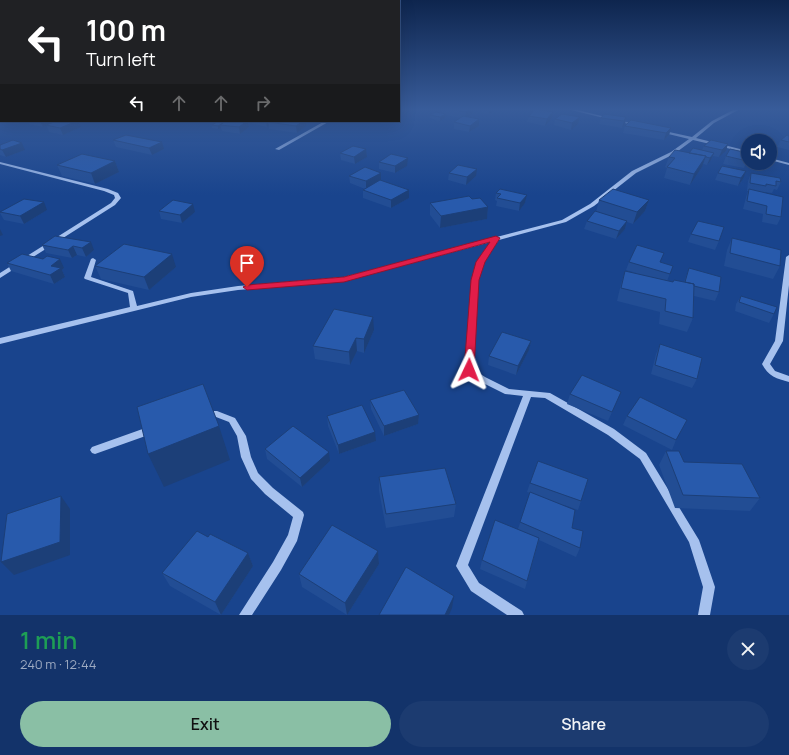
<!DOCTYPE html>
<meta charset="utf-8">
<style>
:root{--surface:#13336a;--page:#1c3b70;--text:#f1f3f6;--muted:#9daac1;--line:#324e7e;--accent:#8abfa5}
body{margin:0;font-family:Manrope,sans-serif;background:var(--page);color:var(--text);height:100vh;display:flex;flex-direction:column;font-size:15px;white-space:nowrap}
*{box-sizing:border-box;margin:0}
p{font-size:13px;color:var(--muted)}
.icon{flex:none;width:22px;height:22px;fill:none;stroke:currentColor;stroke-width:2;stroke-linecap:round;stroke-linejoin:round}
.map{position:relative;height:615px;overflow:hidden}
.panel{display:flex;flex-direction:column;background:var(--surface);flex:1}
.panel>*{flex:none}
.banner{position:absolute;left:0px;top:0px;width:400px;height:122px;box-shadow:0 4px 16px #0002,0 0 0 1px var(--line);background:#202124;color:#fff;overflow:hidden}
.controls{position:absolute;left:741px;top:134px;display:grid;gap:8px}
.controls a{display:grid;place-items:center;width:36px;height:36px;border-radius:50%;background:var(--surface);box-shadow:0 4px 16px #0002,0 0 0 1px var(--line);font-size:20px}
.pin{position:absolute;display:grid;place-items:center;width:34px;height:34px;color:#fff;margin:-41px -17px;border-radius:50% 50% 50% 0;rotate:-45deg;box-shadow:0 0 4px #0007}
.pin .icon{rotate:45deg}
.me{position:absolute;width:44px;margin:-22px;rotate:2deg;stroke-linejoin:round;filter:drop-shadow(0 0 3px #0008)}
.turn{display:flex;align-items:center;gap:14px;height:84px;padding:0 20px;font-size:18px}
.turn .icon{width:52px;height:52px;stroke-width:2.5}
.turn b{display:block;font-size:28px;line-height:34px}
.lanes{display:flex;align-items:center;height:38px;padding:0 20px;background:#0003;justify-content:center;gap:20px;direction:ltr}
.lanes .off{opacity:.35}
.round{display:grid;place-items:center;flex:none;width:42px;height:42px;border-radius:21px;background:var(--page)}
.overview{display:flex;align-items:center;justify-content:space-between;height:68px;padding:0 20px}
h1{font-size:24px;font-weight:600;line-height:30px;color:#1e9e55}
.button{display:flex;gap:8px;margin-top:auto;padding:8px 20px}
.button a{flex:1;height:46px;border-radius:24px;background:var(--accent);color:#111;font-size:16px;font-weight:600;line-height:46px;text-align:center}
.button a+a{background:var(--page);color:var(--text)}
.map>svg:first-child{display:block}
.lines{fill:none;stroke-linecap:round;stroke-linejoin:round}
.minor{fill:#a6c1ee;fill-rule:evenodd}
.wall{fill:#224d94}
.shaded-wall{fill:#1c3f78}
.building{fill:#285aac;stroke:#1c3f78}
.route{fill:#e11d48;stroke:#92132f}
</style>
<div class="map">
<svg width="789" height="615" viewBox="0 0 789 615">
<rect width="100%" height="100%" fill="#19448d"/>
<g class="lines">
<!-- minor -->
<path class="minor" d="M567 109H573L639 125 637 126Z
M735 109H740L714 123 696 138 748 151V153L693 140 674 154 636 173 594 206 566 222 499 240 483 262 478 280 473 369 485 377 509 389 550 393 614 429 646 453 699 540 715 587 710 615H698L703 587 689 542 640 459 608 435 545 398 531 397 468 565 479 583 522 611 524 615H507L471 591 456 566 523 396 505 394 479 381 466 372 465 370 472 280 477 262 491 242 344 281 238 290 191 297 0 344V338L130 307 128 293 85 279 84 278 91 259 93 258 96 260 91 277 133 291 137 306 191 293 238 286 344 277 562 220 590 204 632 171 671 152 689 139 660 132V130L692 137 712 121Z
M325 121H330L279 150 275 149Z
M770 158 789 163V165L770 160Z
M0 162 108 189 118 193 121 198 115 205 0 278V273L111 203 115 198 114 195 104 191 0 164Z
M789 255V285L783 341 770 364 775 371 789 376V382C777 379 768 376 762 364L775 341 786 257Z
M206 411H217L235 418 246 436 251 457 258 473 273 488 303 512 304 515 297 541 281 570 252 615H239L273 562 288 535 293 517 265 494 251 479 241 457 237 436 229 422 216 417 203 416 202 414 203 412Z
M151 426 154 427 155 430 154 433 95 454 92 453 90 450 92 447Z"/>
</g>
<!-- wall -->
<path class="wall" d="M442 109H473V113L468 117 479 126 469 132 454 129V122L460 118 446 115 445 118 440 121 430 118V115L442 114Z
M482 109H490L492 113 489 114 482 113Z
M529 116 552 118 545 126 527 122Z
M580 117 578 124 571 130 554 125 555 119Z
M626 117 625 124 622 128 599 124 601 118Z
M26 121H56L81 127 63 135 49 132 47 126 43 127 29 124V123H26Z
M226 121H306L307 125 297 133 269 129V126L267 127 249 123V127L240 134 222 131 221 128 218 129 212 128V125L223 123Z
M625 126 671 128 669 135 664 140 623 133Z
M789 136V150L777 147 781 140Z
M113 140 164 149 152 155 116 147Z
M0 145 25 150 6 157 0 155Z
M704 146 726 151 719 157 713 156 711 160 707 165 703 164 702 167 690 185 664 178 667 168 665 167 669 157 702 150Z
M366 149 367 157 355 164 341 160 340 153Z
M726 156 748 159 744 168 723 164Z
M115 161 119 172 95 184 62 176 57 165Z
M379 162 407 166 395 173 379 169Z
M449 173 476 176 466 185 448 180Z
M718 173 743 179 738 186 715 180Z
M751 173 781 182 777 190 774 189 772 193 763 192 781 217 777 225 762 222 763 214 743 209 746 197 748 191H747L748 181Z
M349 176 381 180 409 198 391 208 363 198V190L365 189 350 183Z
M496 193 527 195 525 203 519 211 496 206 497 201 495 200Z
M472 199 488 207 487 219 440 228 430 215V203Z
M599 200H649L645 211 633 224 627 222 625 229 616 239 584 229 587 221 596 212Z
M47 210 24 224 4 220 0 213V212Z
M159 211 195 212 182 223 161 219Z
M691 234 719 241 715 250 688 242Z
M55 236 94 250 86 257 77 255 72 258 46 253 42 245Z
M732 238 780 266 773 279 724 266 727 250Z
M629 262H661L673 266 667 281 673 282H684L689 268 719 292 715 301 694 296 693 318 687 332 659 324 660 312 617 301 621 284 625 271 636 273 626 270Z
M7 263 64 268 62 270 65 277 54 284 11 271Z
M95 266 176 267 149 290 101 279Z
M741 296 774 314 769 323 735 311 736 304Z
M374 330 364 353 357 351 350 365 315 359 313 346Z
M531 341 529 350 516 375 488 365 489 356Z
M660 344 697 379 692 388 651 374 656 354Z
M570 394 617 401 608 421 567 404Z
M370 400 419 415 418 424 384 436 371 409Z
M327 416 376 441 339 454 328 426Z
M627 416 676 440 672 450 623 425Z
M265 449 330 461 302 487 267 459Z
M666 451 684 462 760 498 750 511 675 508 659 465Z
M379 477 456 504 454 517 386 528 379 491Z
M530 483 581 501 578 510 564 505 580 548 576 557 539 540 525 589 480 569 482 560 518 529 530 493 527 492Z
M208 537 248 553 253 566 221 615 170 586 162 573Z
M378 551 379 564 347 615 302 587 299 574Z"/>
<!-- shaded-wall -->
<path class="shaded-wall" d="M470 109H473V113L465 119 466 112Z
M492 109V113L489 114V111Z
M553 112 552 118 545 126 547 119Z
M0 113H1V121L0 119Z
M446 114 445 118 440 121V117Z
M580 117 578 124 571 130 572 123Z
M626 117 625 124 622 128 624 121Z
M479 119V126L469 132 470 126Z
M40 121H56V122L43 127Z
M77 121H78L81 127 63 135 60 128Z
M247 121H248L249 127 240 134 239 127Z
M266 121H277L268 122 269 126 267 127Z
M303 121H306L307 125 297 133 296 126Z
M220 125 221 128 218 129V126Z
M671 128 669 135 664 140 666 133Z
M162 142 164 149 152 155 149 148Z
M22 143 25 150 6 157 2 150Z
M728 144 726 151 719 157 722 150Z
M366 149 367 157 355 164 354 157Z
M714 153 711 160 707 165 710 158Z
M706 156 702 167 690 185 694 174Z
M408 158 407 166 395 173V166Z
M115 161 119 172 95 184 91 173Z
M477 169 476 176 466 185 467 177Z
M746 171 743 179 738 186 741 178Z
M381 173V181L366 189V181Z
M409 190V198L391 208V200Z
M527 195 525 203 519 211 520 203Z
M649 200 645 211 633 224 637 212Z
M44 202 47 210 24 224 20 216Z
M193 204 195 212 182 223 180 215Z
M488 207 487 219 440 228 441 216Z
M627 221 625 229 616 239 619 231Z
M0 229 3 235 0 236Z
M91 242 94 250 86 257 82 248Z
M73 246 77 255 72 258 68 250Z
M172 254 176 267 149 290 144 277Z
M60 259 64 268 62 270 65 277 54 284 50 275 51 266Z
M373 317 374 330 364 353V339Z
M356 338 357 351 350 365 349 352Z
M531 341 529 350 516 375 518 366Z
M419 415 418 424 384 436V426Z
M219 426 230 460 164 487 148 454Z
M375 432 376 441 339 454 338 445Z
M329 452 330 461 302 487 300 478Z
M61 496 70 509V555L14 575 1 562Z
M378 551 379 564 347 615 345 603Z
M248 553 253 566 221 615 215 602Z
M454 596 452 608 449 615H445Z"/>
<!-- building -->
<path class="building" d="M447 109H470L466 112Z
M482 109H492L489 111Z
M535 109 553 112 547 119 529 116Z
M436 112 446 114 440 117 430 115Z
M562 114 580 117 572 123 555 119Z
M604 114 626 117 624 121 601 118Z
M463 116 479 119 470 126 454 122Z
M631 120 671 128 666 133 625 126Z
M57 121H77L60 128 46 125Z
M226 121H247L239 127 220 125Z
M270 121H303L296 126 268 122Z
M217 122 223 123 218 126 212 125Z
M126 135 162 142 149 148 113 140Z
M787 135 789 136V142L781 140Z
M13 140 22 143 2 150 0 149V145Z
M711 140 728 144 722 150 704 146Z
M353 146 366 149 354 157 340 153Z
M693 148 714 153 710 158 706 157V156L689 153Z
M730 149 748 153V159L747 161 726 156Z
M675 150 706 156 694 174 667 167 675 158 669 157Z
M82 154 115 161 91 173 57 165Z
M391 154 408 158 395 166 379 162Z
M458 165 477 169 467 177 449 173Z
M722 166 746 171 741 178 718 173Z
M365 167 381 173 366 181 349 176Z
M751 173 780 178 781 182 776 181V186L766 184V186L750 183Z
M380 180 409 190 391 200 363 190Z
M500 189 527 195 520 203 497 198 501 194 496 193Z
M613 189 649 200 637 212 599 200Z
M749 189 783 197 781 217 766 214 767 206 747 201Z
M469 196 472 199 480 198 488 207 441 216 430 203Z
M24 199 44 202 20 216 0 212Z
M173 200 193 204 180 215 159 211Z
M595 211 627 221 619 231 587 221Z
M698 221 724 227 719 241 691 234Z
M55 236 91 242 82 248 73 246 68 250 42 245Z
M732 238 781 250 780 266 730 253Z
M124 244 172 254 144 277 95 266Z
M637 245 664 253 660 262 673 266 670 274 629 262Z
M22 254 43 259 47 256 60 259 51 266 61 268 50 275 7 263Z
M689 268 721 277 719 292 694 286V284L685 282Z
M625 271 673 282 674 280 694 284 693 318 665 311 666 299 621 288Z
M741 296 777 307 774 314 739 302Z
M334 309 373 317 364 339 356 338 349 352 313 346Z
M502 332 531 341 518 366 489 356Z
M660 344 702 358 697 379 655 365Z
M582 375 621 392 612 412 570 394Z
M203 384 219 426 148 454 137 407Z
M404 390 419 415 384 426 370 400Z
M640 397 687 420 676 440 627 416Z
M362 405 375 432 338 445 327 416Z
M293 426 329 452 300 478 265 449Z
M666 451H679L684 462 742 464 760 498 683 495Z
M538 461 588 479 581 501 530 483Z
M445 468 456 504 386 514 379 477Z
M530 492 575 510 572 528 583 531 580 548 520 522Z
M61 496 60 542 1 562 7 514Z
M495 520 539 538 527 581 482 560Z
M332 525 378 551 345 603 299 574Z
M197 531 208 537 210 534 248 553 215 602 162 573Z
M406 567 454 596 445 615H379Z"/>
<!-- sky -->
<linearGradient id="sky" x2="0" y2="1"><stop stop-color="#0e254e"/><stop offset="0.56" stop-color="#385c9a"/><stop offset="1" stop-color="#385c9a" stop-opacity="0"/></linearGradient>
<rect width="789" height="195" fill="url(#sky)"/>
<!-- route -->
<path class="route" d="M496 236 500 238 485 262 479 280 474 370 473 372H465L464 370 471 280 476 262 490 242 344 282 247 290 243 287 247 285 344 277Z"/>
</svg>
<div class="controls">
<a><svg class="icon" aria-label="sound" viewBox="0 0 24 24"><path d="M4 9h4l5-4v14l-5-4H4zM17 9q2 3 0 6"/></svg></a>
</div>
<div class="pin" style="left:247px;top:287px;background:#d93025"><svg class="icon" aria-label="arrive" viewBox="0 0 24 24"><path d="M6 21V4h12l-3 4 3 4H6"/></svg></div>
<svg class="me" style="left:469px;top:370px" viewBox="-20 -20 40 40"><path d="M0-17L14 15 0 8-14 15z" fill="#e11d48" stroke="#fff" stroke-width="4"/></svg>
<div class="banner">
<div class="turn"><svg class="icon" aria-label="left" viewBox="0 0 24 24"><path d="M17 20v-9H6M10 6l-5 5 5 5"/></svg><div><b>100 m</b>Turn left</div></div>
<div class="lanes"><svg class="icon" aria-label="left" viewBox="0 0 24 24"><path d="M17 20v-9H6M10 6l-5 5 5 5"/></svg><svg class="icon off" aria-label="ahead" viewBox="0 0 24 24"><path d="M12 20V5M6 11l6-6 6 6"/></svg><svg class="icon off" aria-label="ahead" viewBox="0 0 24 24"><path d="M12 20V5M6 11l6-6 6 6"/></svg><svg class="icon off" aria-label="right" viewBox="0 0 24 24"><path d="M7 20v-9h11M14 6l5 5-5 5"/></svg></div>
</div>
</div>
<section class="panel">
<div class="overview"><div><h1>1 min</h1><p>240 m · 12:44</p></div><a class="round"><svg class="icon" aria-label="close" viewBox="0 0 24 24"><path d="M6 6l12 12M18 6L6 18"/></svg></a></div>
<div class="button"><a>Exit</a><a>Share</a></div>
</section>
